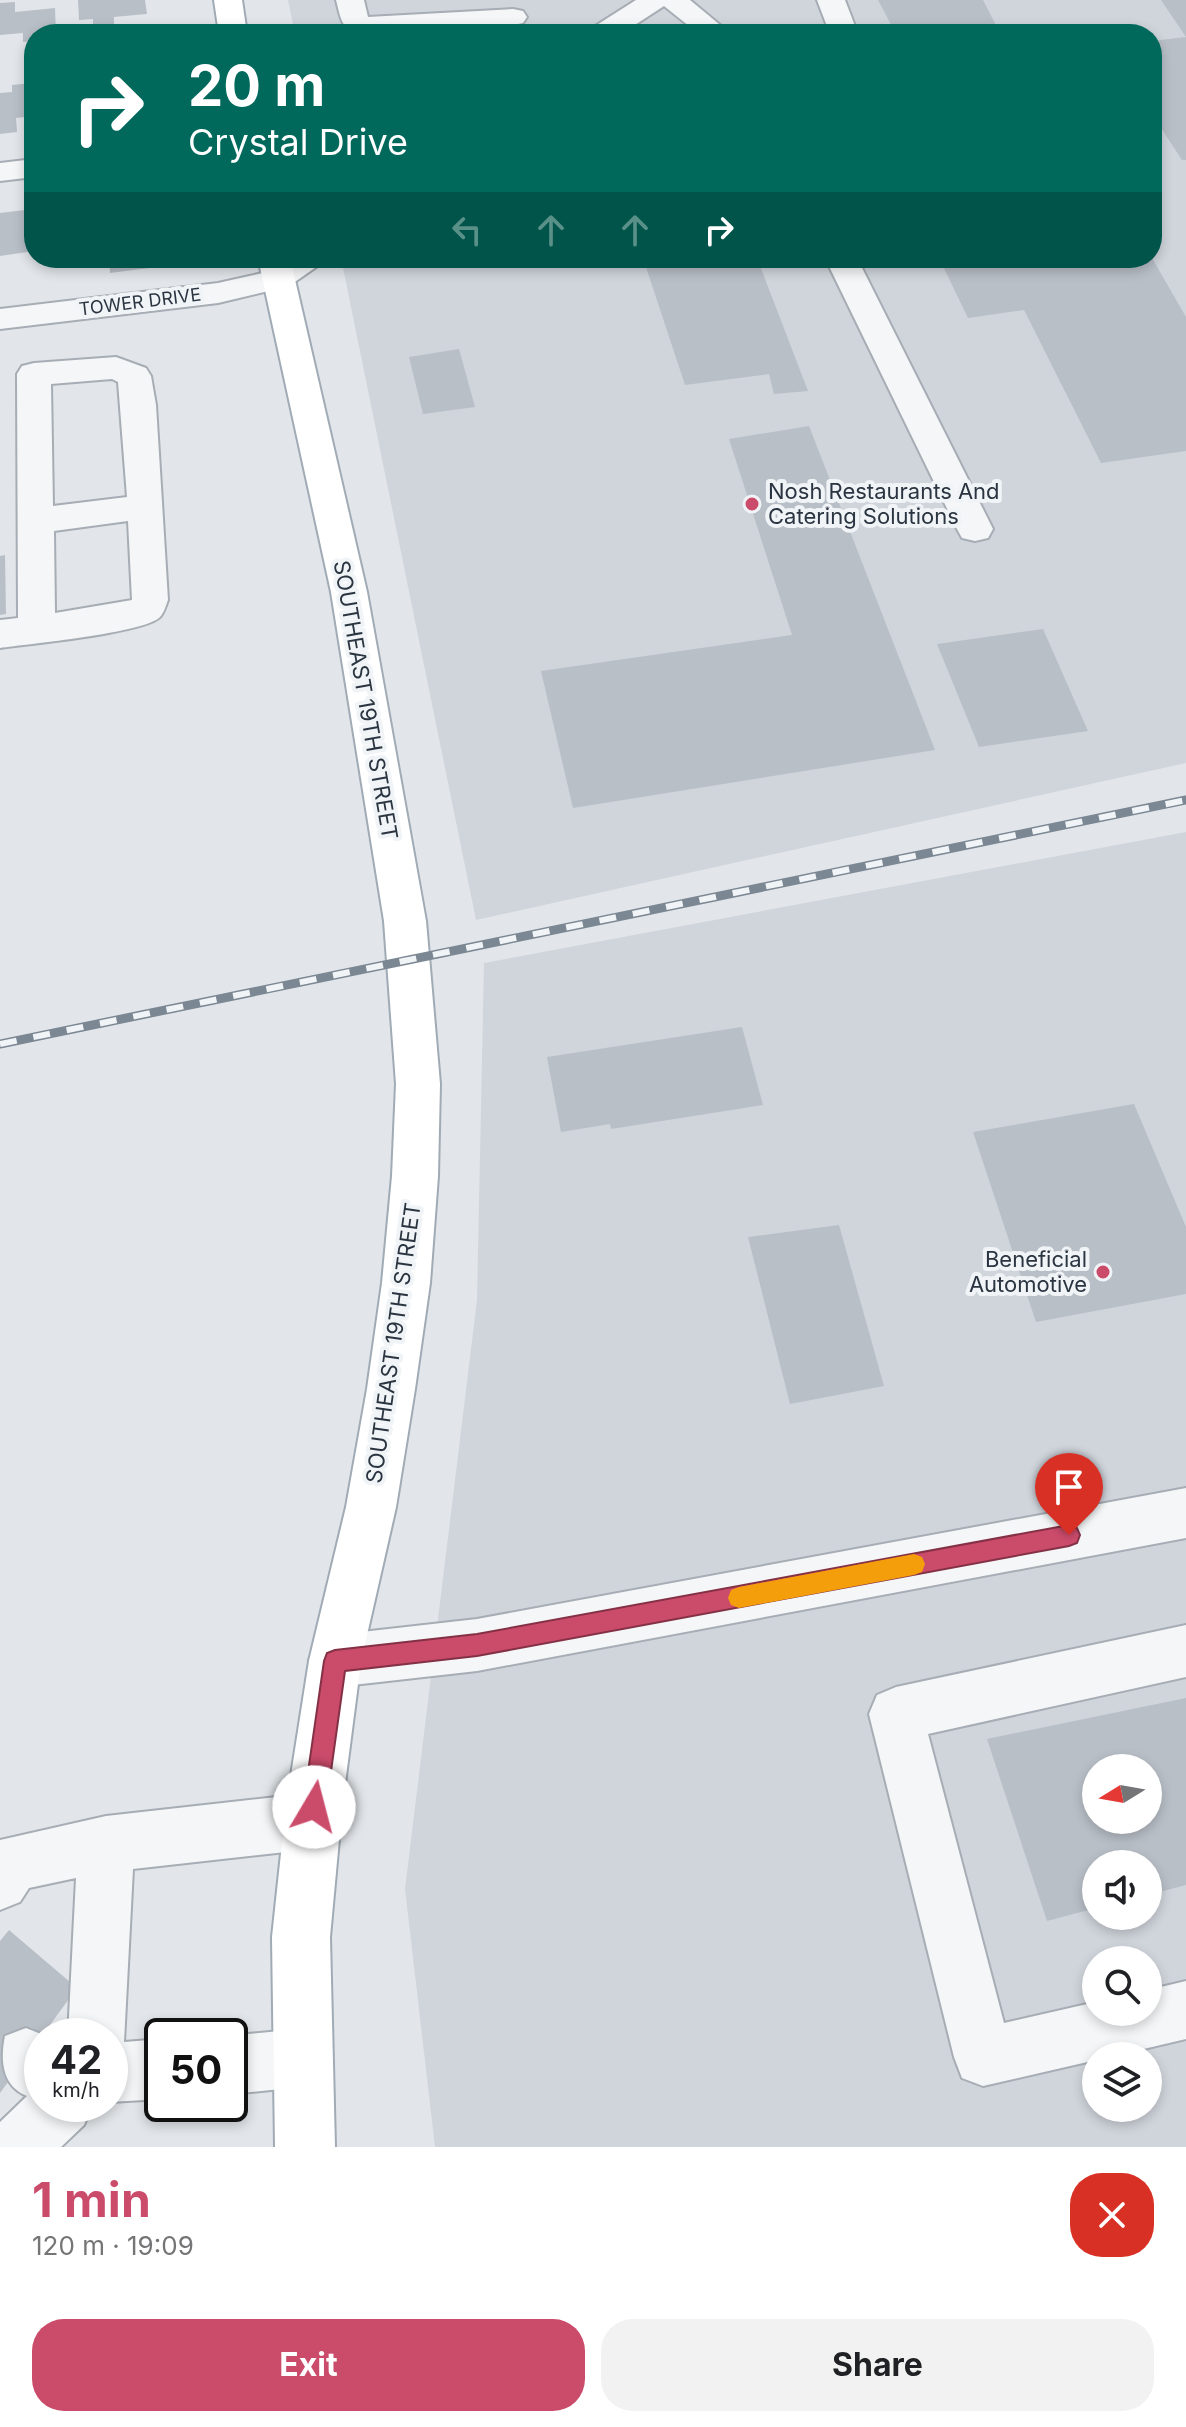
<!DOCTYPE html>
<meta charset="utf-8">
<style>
:root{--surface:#fff;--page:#f2f2f2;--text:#202124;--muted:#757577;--accent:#cb4b6b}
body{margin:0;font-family:Inter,sans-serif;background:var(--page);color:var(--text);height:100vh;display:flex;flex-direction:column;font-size:30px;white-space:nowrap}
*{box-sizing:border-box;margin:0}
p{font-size:26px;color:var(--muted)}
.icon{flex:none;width:44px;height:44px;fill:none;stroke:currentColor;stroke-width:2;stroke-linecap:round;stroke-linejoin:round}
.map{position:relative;height:2147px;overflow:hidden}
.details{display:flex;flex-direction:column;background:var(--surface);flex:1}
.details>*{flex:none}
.banner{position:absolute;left:24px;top:24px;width:1138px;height:244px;border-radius:32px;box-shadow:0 4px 12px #0003;background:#00695c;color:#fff;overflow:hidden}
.needle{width:52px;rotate:259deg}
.fabs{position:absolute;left:1082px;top:1754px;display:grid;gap:16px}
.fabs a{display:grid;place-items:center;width:80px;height:80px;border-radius:50%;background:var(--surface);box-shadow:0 4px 12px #0003;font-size:40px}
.speed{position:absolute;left:24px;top:2018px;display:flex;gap:16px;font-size:40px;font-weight:700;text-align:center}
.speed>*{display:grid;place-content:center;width:104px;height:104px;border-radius:50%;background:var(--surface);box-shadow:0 4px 12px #0003;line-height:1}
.speed small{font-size:20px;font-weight:400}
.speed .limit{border:4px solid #111;border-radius:12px;background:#fff;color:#111}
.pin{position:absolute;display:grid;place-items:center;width:68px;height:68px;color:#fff;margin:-82px -34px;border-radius:50% 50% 50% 0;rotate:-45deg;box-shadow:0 0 8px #0007}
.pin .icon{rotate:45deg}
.me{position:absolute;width:88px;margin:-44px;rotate:8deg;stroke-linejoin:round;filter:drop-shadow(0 0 6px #0008)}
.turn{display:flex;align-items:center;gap:28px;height:168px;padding:0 32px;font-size:36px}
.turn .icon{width:104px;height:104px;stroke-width:2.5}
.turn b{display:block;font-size:56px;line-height:68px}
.lanes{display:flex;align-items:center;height:76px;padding:0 32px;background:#0003;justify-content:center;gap:40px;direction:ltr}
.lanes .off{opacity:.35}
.round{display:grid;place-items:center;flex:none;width:84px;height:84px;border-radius:32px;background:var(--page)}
.summary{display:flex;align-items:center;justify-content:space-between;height:136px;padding:0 32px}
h1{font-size:48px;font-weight:700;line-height:60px;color:var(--accent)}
.cta{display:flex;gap:16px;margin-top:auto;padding:16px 32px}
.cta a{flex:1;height:92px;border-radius:32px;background:var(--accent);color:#fff;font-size:32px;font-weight:700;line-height:92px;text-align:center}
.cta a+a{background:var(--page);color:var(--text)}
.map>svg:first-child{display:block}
.built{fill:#d0d5dc;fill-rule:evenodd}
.building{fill:#b9bfc7;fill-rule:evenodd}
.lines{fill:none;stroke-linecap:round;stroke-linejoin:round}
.minor-casing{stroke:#a7adb4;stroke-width:4}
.major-casing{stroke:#a1abb5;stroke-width:4}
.minor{fill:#f4f6f8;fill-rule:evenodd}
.major{fill:#fff;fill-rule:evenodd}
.rail-casing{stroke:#7b8793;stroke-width:9}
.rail{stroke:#f1f4f7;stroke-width:6;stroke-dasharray:17;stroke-linecap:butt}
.route{fill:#cb4b6b;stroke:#843146;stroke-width:2}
.slow{fill:#f59e0b}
.poi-dot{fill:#cb4b6b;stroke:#f1f4f7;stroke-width:3}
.labels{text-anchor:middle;stroke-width:8;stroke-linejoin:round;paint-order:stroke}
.far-street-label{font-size:18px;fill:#2a3541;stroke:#f1f4f7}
.poi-label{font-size:22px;fill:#2a3541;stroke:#f1f4f7;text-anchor:start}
.street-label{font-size:22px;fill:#2a3541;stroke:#f1f4f7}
</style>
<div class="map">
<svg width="1186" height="2147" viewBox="0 0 1186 2147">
<rect width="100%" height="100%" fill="#e2e6ea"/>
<!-- built -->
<path class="built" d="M288 0H1186V763L476 920 341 258H1152V34H295Z
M1186 832V2147H435L405 1889 477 1300 484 963ZM1096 1768H1148V1820H1096ZM1096 1864H1148V1916H1096ZM1096 1960H1148V2012H1096ZM1096 2056H1148V2108H1096Z"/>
<!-- building -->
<path class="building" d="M78 0H145L147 14 114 17V24L93 26V19L79 20Z
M878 0H983L999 31 972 34H896Z
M1161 0H1186V160H1182L1152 114V41L1186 37Z
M15 2V12L55 8 56 34H34V41L23 42V33L0 35V3Z
M32 83 34 116 16 118 17 132 0 134V93L12 92V85Z
M33 209 34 251 0 256V213Z
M109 258H156L157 267 110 273Z
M643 258H757L808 391 774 394 769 374 685 385Z
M939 258H1152L1186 317V451L1101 463 1024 310 968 318Z
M459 349 475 407 423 414 409 357Z
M809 426 935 750 573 808 541 671 792 635 729 439Z
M5 555 6 614 0 615V556Z
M1043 629 1088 731 979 747 937 644Z
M742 1027 763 1105 611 1129 610 1124 561 1132 547 1057Z
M1134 1104 1186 1227V1294L1036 1322 973 1132Z
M839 1225 884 1386 790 1404 748 1237Z
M1186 1698V1885L1148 1895V1864H1096V1908L1047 1921 987 1739ZM1096 1768H1148V1820H1096Z
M9 1930 77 1988 0 2093V1941Z"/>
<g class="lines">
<!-- minor casing -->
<g class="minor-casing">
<path id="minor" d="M336 0H364L368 17 513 9 523 11 527 17 523 23 513 25 358 34C341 30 340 15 336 0Z
M636 0H690L731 34H699L664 6 621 34H588L592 28Z
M817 0H845L858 34H830Z
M34 159V177L0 181V163Z
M287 258H324L319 265 289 286 218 303 0 329V309L218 283 267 272Z
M825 258H857L993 529 988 538 975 541 962 538 957 529Z
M116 357 146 368 151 376 156 405 168 600C166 605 164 613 160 617 145 633 27 644 0 648V620L18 618 17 374 22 366 34 363ZM112 379 118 382 127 497 53 506 51 384ZM128 521 132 600 55 613 54 531Z
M1186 1488V1538L477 1671 335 1687 316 1680 309 1661 316 1642 335 1635 477 1619Z
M1186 1625V1677L928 1734 1004 2023 1096 2002V2012H1148V1990L1186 1981V2039L1114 2056H1096V2060L983 2086 962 2078 954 2057 869 1714 877 1695 896 1687Z
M313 1793 333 1801 341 1821 333 1841 313 1849 133 1869 124 2042 162 2039V2099L110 2102V2036H68L76 1878 29 1888 20 1902 0 1910V1840L106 1816Z
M26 2028 46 2036H42V2104H93L84 2125 61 2147H0V2122L27 2096C2 2086 0 2060 5 2036Z
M301 2029 322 2037 330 2058 322 2079 301 2087 230 2094V2036H226Z"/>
</g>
<!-- major casing -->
<g class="major-casing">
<path id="major" d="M214 0H242L247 34H219Z
M258 258H290L367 592 426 921 440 1084 438 1176 430 1283 415 1389 396 1507 361 1661 342 1807 330 1937 335 2147H275L272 1937 286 1807 309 1661 346 1507 367 1389 382 1283 392 1176 396 1084 384 921 331 592Z"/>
</g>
<!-- minor -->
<use href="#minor" class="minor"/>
<!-- major -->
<use href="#major" class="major"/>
<!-- rail casing -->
<g class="rail-casing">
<path id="rail" d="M0 1044 1186 800"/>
</g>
<!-- rail -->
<use href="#rail" class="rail"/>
</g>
<!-- route -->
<path class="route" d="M1069 1525 1077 1528 1080 1535 1077 1543 1069 1546 477 1656 345 1671 326 1807 322 1815 314 1818 306 1815 303 1807 324 1661 327 1653 335 1650 477 1634Z"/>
<!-- slow -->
<path class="slow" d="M914 1554 922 1557 925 1564 922 1572 914 1575 739 1608 731 1605 728 1598 731 1590 739 1587Z"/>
<!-- markers -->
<g class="poi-dot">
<circle cx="752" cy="504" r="8"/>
<circle cx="1103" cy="1272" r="8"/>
</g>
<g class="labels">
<!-- far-street labels -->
<g class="far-street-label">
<text transform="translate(140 302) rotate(-7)" y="6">TOWER DRIVE</text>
</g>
<!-- poi labels -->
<g class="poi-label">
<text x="768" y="499">Nosh Restaurants And<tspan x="768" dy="25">Catering Solutions</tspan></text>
<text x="1087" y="1267" text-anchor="end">Beneficial<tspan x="1087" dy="25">Automotive</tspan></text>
</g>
<!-- street labels -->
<g class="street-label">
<text transform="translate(366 700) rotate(80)" y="8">SOUTHEAST 19TH STREET</text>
<text transform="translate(393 1343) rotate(-82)" y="8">SOUTHEAST 19TH STREET</text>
</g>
</g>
</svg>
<div class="fabs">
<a><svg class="needle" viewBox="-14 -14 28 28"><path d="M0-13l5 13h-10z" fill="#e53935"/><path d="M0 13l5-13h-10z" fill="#757577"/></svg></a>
<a><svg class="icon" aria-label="sound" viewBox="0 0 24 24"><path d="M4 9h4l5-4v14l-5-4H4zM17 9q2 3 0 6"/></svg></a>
<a><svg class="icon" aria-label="search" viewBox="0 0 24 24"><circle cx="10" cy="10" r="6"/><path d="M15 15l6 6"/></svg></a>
<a><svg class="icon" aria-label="layers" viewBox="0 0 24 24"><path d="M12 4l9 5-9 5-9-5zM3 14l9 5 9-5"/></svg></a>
</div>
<div class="speed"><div>42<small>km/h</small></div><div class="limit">50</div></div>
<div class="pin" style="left:1069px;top:1535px;background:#d93025"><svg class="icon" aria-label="arrive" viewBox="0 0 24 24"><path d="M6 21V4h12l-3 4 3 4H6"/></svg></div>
<svg class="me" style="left:314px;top:1807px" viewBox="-20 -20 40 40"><circle r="19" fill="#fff"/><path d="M0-13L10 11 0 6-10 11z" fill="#cb4b6b"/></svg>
<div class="banner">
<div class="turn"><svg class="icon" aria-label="right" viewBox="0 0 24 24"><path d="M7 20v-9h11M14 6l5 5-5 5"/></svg><div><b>20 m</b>Crystal Drive</div></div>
<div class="lanes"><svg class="icon off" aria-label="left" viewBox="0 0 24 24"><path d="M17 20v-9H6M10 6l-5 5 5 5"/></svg><svg class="icon off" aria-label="ahead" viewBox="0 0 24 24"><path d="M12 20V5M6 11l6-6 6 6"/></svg><svg class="icon off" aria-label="ahead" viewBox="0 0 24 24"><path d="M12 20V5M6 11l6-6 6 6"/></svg><svg class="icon" aria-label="right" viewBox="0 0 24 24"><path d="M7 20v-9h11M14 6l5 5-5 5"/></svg></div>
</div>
</div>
<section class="details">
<div class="summary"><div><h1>1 min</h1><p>120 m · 19:09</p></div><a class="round" style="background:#d93025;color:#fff"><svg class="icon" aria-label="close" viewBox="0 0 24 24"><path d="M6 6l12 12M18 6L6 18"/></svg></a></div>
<div class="cta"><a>Exit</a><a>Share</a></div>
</section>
